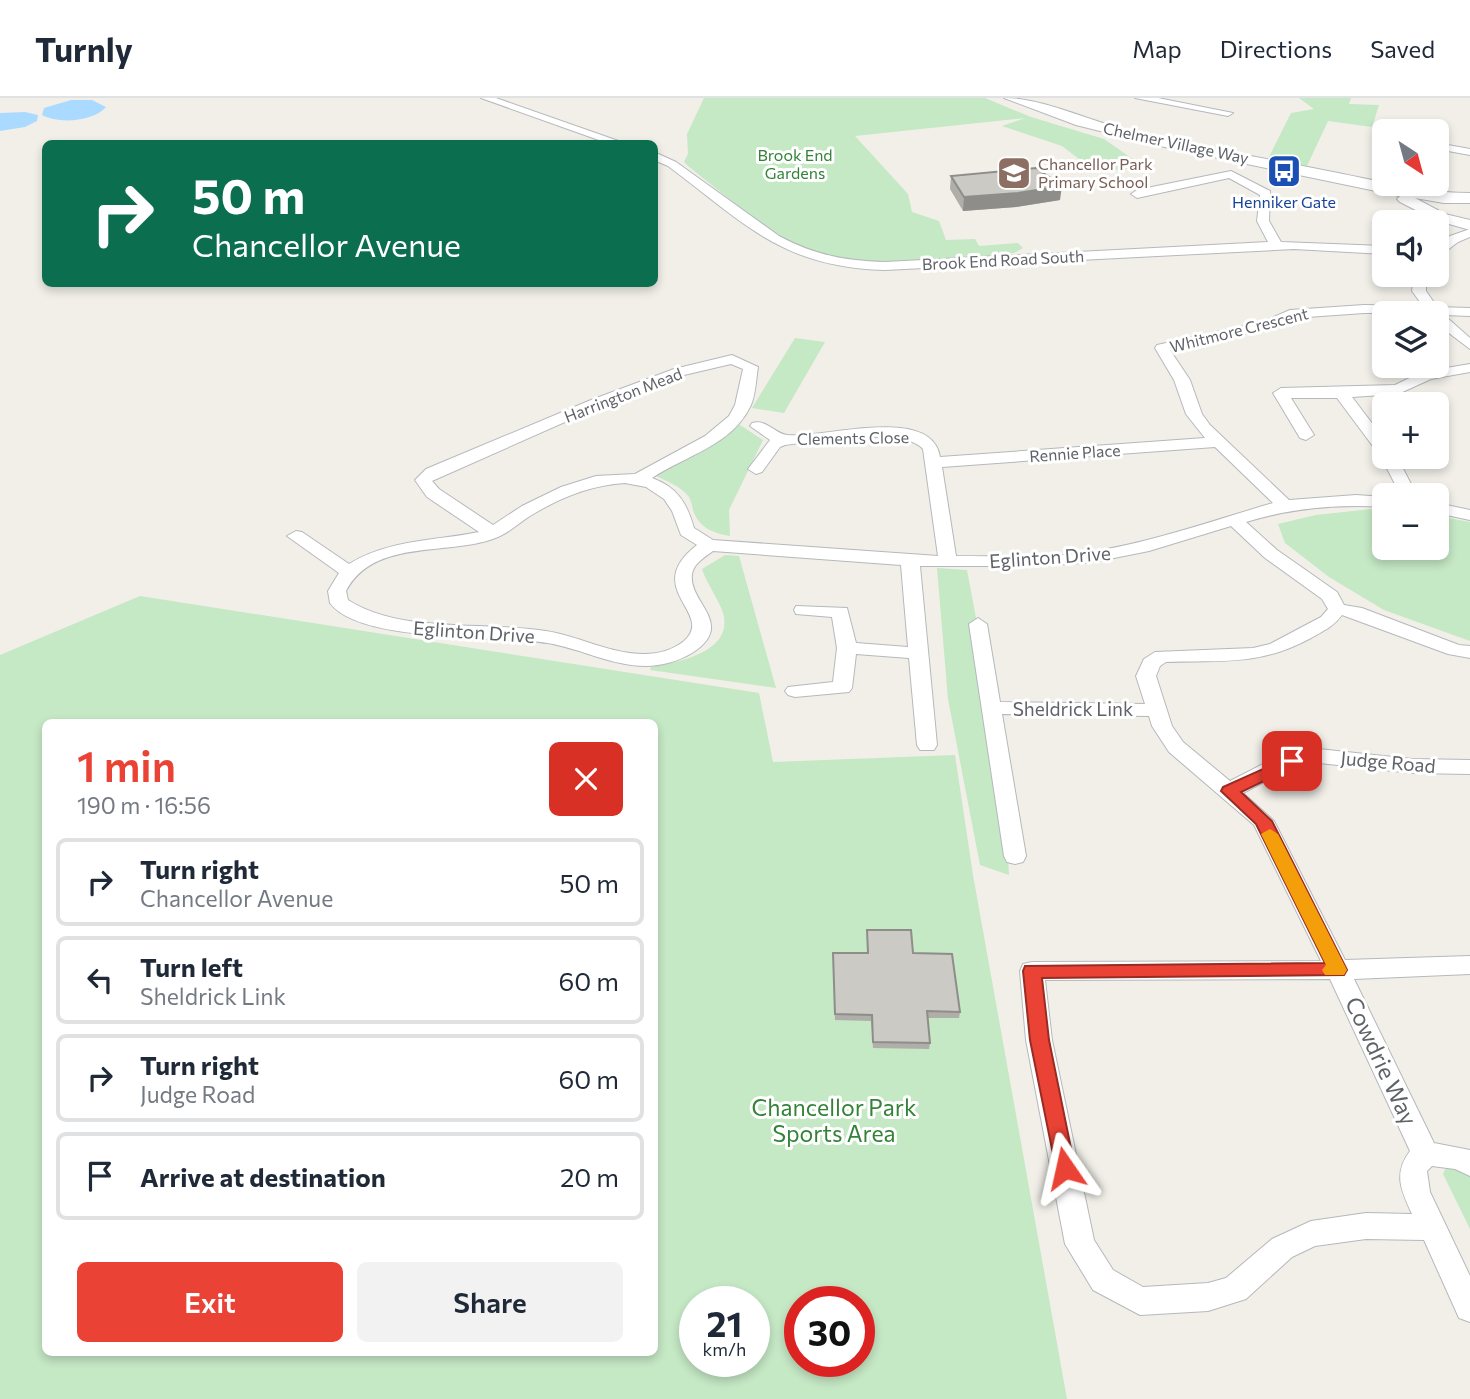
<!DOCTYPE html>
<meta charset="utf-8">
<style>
:root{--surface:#fff;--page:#f2f2f3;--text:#1f2937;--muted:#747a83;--line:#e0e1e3;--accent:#ea4335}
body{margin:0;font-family:Commissioner,sans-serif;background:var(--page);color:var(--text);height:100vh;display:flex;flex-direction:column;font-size:26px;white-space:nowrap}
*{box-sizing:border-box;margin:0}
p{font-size:23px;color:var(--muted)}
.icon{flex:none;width:38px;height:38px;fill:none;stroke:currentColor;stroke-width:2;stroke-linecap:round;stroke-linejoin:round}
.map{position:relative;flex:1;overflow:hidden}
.side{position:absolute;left:42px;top:621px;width:616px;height:637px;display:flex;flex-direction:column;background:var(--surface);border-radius:10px;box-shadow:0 4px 10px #0003}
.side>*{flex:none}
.top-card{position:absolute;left:42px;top:42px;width:616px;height:147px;border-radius:10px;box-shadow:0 4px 10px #0003;background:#0b6e4f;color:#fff;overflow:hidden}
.needle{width:46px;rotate:144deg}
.buttons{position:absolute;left:1372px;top:21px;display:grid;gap:14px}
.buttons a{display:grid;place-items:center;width:77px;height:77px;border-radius:10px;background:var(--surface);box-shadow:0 4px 10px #0003;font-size:35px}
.speed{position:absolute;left:679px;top:1188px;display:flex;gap:14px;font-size:35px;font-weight:700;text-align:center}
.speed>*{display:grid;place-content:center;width:91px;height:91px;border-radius:50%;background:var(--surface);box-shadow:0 4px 10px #0003;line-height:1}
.speed small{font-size:18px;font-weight:400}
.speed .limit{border:10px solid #d22;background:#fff;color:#111}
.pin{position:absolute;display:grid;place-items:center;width:60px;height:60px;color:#fff;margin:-30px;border-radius:14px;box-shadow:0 4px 10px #0006}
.me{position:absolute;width:77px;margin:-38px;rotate:349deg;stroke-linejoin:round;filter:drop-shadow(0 0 5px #0008)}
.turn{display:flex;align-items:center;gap:24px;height:147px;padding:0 35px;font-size:32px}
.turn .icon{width:91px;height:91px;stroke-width:2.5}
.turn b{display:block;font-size:49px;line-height:60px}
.round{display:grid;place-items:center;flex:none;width:74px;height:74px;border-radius:10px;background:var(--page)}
.head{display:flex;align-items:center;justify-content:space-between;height:119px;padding:0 35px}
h1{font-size:42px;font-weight:600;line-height:52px;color:var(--accent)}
.action{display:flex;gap:14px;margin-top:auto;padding:14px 35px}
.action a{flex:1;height:80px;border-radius:10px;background:var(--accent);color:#fff;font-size:28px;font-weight:600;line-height:80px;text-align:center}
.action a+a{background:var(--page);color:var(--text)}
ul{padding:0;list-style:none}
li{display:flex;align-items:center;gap:21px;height:88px;margin:0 14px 10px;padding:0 21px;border:4px solid var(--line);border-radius:10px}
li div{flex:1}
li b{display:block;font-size:26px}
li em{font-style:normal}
header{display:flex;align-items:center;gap:42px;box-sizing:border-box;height:98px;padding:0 35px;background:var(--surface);border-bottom:2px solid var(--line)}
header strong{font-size:33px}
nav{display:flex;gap:38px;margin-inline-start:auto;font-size:24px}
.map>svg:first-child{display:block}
.green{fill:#c5e8c5;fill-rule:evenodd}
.water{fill:#aadaff}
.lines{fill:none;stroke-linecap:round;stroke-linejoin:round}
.minor-casing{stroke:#b5b8bc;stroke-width:2}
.tertiary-casing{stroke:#b5b8bc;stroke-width:2}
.minor{fill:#fff;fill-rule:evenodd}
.tertiary{fill:#fff;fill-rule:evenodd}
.wall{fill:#afaea9}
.shaded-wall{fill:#8f8d8a}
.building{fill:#cccac5;stroke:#8f8d8a;stroke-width:2}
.route{fill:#ea4335;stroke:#982c22;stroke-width:2}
.slow{fill:#f59e0b}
.labels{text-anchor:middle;stroke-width:6;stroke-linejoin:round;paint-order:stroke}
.far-street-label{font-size:16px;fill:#5f6368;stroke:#fff}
.far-park-label{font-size:16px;fill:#348238;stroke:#fff}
.far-education-label{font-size:16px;fill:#785e54;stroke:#fff;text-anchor:start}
.far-transit-label{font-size:16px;fill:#164399;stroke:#fff}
.street-label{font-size:19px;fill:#5f6368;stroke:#fff}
.near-street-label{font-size:23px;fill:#5f6368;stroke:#fff}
.near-park-label{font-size:23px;fill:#348238;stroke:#fff}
</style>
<header>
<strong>Turnly</strong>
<nav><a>Map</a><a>Directions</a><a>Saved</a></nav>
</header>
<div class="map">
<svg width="1470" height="1301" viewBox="0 0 1470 1301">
<rect width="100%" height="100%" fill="#f1efe8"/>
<!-- green -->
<path class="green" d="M704 0H985L1031 19 1104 41 1144 69 1096 74 1062 48 1002 28 1025 20 855 38 908 96 912 114 939 123 946 142 975 141 979 148 1018 145 1023 150 1014 155 1001 157C932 162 844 178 781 139 749 118 718 92 688 68L684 64 688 56 687 36Z
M1299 0H1351L1349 6 1379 7 1372 29 1328 23 1307 68 1268 61 1291 15 1314 11Z
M795 240 825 244 784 315 752 310Z
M737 325 763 342 729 412 730 438C714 435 701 431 694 415 692 410 692 404 689 399 682 389 667 383 656 378L657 372Z
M1371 411 1384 412V450H1437V418L1470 424V543L1384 512 1329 479 1285 445 1278 426 1316 417Z
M725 457 739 458 776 590 650 572 651 569C679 564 737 553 722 512 716 497 707 486 702 471Z
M937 470 967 472 1002 658 1009 777 980 767 948 601Z
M140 498 759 595 773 664 955 657 973 777 1067 1301H0V557ZM46 625H654V1255H46ZM695 1204H754V1264H695ZM800 1204H859V1264H800Z
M1470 1063V1131L1443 1076 1448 1065Z"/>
<!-- water -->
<path class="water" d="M71 2H92L106 9C93 24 58 26 42 17L44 10Z
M25 14 38 17 37 23 25 29 0 33V15Z"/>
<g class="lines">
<!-- minor casing -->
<g class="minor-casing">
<path id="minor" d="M481 0H496L627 46H610Z
M1135 0H1158L1233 15 1228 18Z
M1384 36V43L1380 42 1378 39Z
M1437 45 1470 51V57L1437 51Z
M654 54 676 64 779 138C814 157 846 163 885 164L1268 144 1257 123 1260 97 1229 80 1137 100 1131 96 1137 92 1231 73 1270 93 1269 123 1281 144 1384 148V156L1294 151 885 172C781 169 746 126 668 68L654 62Z
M1470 131V139L1458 144 1437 160V149L1450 138Z
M1414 177H1426V193L1437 209 1470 210V218L1444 217 1470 240V251L1437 226V215H1364L1293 220 1272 230 1170 252 1190 282 1202 316 1210 327 1289 402 1356 397 1384 399V409C1337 406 1292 410 1246 424L1277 452 1337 494 1344 507 1362 510 1459 547 1470 548V560L1448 556 1342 517C1333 529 1323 533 1311 540 1259 568 1224 562 1166 564L1160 568 1156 578 1172 628 1183 644 1230 683 1267 664 1309 650 1412 661 1470 662V676L1412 675 1310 664 1283 674 1243 695 1274 723 1345 862 1470 858V876L1354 881 1434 1045 1470 1052V1078L1455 1071 1432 1068 1427 1073 1430 1094 1470 1178V1224L1459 1220 1424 1142 1366 1141 1315 1148 1292 1159 1246 1201 1208 1213 1140 1217 1093 1192 1065 1146 1026 942 1020 873 1023 866 1032 864 1321 863 1254 727 1169 654 1152 628 1149 618 1002 616 1026 758 1023 764 1015 766 1007 764 1004 758 969 526 978 520 987 526 1000 604 1145 606 1136 578 1144 561 1155 554 1253 550 1270 546 1321 519 1328 511 1322 501 1265 460 1231 428 1149 453 1094 464 1040 468H920L937 647 934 652H920L917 647 909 560 856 556 852 590 849 594 795 599 788 597 785 593 788 589 833 584 837 550 832 519 796 516 794 512 796 508 847 510 856 545 908 549 901 467 713 453C705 459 694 465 692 476 688 505 737 526 692 555 679 563 661 568 646 568 611 568 580 550 547 545 497 537 359 545 330 505L328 493 339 475 287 438 296 433 302 434 349 466C390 441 435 443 479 434L427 399 415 382 426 371 591 302 674 271 732 257 758 269C756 281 756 295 751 307 732 348 686 357 652 380 677 389 687 405 694 430L713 442 938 458 923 351C903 328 815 344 785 347L780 349 762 374 756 376 748 371 770 342 750 328 752 325C767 321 774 335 787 337 822 341 932 306 940 359L1205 340 1186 316 1174 282 1155 250 1157 247 1262 224 1290 212 1364 207 1423 208 1412 193ZM731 266 743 271 735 307 729 318 705 338 635 376 596 378 561 389 522 408 493 427 439 391 432 383 601 308 684 277ZM1215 349 1273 405C1215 422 1156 443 1096 453 1050 461 1002 458 956 458L942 369ZM625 385 646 389 664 401 672 413 681 437 697 447C640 491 716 515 684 543 673 552 658 556 644 556 610 556 579 538 546 533 483 523 401 536 348 502L346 493C374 439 451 459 498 439 510 434 519 425 530 418 559 400 591 387 625 385ZM1330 881 1410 1053C1393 1076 1401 1092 1412 1116L1366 1115 1311 1123 1272 1141 1226 1180 1208 1185 1143 1189 1113 1172 1094 1142 1052 942 1045 882Z
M1470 266V274L1431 281 1398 296 1352 299 1384 341V359H1397L1411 386 1413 397H1397L1395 386 1381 359 1383 356 1378 355 1337 300H1291L1314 337 1306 342 1300 340 1273 295 1281 290 1395 287 1422 274Z
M1437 405 1470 412V422L1437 415Z"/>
</g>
<!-- tertiary casing -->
<g class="tertiary-casing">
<path id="tertiary" d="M1004 0C1042 0 1085 21 1123 31 1191 48 1259 59 1328 73 1375 82 1421 95 1470 95V105H1444L1415 100 1445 116 1470 122V132L1435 122 1400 104 1397 101 1400 98 1160 48 1076 27Z"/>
</g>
<!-- minor -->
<use href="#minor" class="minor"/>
<!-- tertiary -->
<use href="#tertiary" class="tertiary"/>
</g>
<!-- wall -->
<path class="wall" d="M951 78 1060 102 1016 109 963 113 950 91Z
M867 832 913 855 960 914 959 920H928L930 945 929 951 873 950 871 923 835 922 833 855H867Z"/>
<!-- shaded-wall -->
<path class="shaded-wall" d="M1062 88 1060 102 1016 109 963 113 964 99Z"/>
<!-- building -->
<path class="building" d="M1036 70 1062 88 1018 95 964 99 951 78Z
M867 832H911L913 855 952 856 960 914 927 913 930 945 873 944 872 917 835 916 833 855H868Z"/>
<!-- route -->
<path class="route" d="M1292 658 1297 660 1300 663 1297 667 1241 694 1272 723 1347 872 1344 877 1042 880 1049 942 1075 1070 1072 1076 1065 1079 1057 1076 1030 942 1023 873 1025 868 1325 865 1256 726 1221 693 1223 689Z"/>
<!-- slow -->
<path class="slow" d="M1270 731 1278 736 1347 872 1344 877H1325L1322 872 1326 867 1261 736Z"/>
<!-- icons -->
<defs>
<g id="bus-square" transform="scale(1.75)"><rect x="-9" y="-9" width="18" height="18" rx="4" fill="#1a4fb4" stroke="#fff"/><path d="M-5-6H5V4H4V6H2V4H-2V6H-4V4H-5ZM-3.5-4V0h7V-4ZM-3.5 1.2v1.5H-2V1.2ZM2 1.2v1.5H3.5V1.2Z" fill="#fff"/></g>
<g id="school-square" transform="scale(1.75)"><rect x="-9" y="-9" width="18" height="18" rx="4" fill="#8d6e63" stroke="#fff"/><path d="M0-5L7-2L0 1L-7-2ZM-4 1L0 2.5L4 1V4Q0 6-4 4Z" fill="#fff"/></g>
</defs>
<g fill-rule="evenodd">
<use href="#bus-square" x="1284" y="73"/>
<use href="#school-square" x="1014" y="75"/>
</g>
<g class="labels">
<!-- far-street labels -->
<g class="far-street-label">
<text transform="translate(1176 45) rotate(12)" y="6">Chelmer Village Way</text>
<text transform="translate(1003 162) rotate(-3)" y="6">Brook End Road South</text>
<text transform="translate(1239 232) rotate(-14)" y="6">Whitmore Crescent</text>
<text transform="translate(623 297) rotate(-21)" y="6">Harrington Mead</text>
<text transform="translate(853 340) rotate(-1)" y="6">Clements Close</text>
<text transform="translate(1075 355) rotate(-4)" y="6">Rennie Place</text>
</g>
<!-- far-park labels -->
<g class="far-park-label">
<text x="795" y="63">Brook End<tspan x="795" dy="18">Gardens</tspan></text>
</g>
<!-- far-education labels -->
<g class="far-education-label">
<text x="1038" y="72">Chancellor Park<tspan x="1038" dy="18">Primary School</tspan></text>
</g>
<!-- far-transit labels -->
<g class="far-transit-label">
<text x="1284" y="110">Henniker Gate</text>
</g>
<!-- street labels -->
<g class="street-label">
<text transform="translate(1050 459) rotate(-4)" y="7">Eglinton Drive</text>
<text transform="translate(474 534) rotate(4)" y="7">Eglinton Drive</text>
<text x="1073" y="618">Sheldrick Link</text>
<text transform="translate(1388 664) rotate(5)" y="7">Judge Road</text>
</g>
<!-- near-street labels -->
<g class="near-street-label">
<text transform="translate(1381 963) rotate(65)" y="8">Cowdrie Way</text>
</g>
<!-- near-park labels -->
<g class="near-park-label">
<text x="834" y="1018">Chancellor Park<tspan x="834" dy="26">Sports Area</tspan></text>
</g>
</g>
</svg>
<div class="buttons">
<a><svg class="needle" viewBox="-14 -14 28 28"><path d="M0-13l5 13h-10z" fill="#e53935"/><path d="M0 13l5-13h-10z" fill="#747a83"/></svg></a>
<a><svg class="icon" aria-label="sound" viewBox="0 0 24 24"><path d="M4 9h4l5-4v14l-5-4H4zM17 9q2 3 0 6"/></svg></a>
<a><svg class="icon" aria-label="layers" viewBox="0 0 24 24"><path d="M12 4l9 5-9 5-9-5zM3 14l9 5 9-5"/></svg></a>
<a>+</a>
<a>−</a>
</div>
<div class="speed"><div>21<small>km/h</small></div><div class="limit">30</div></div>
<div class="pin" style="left:1292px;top:663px;background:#d93025"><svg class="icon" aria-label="arrive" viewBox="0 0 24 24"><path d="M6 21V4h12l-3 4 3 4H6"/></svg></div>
<svg class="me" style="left:1065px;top:1070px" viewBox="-20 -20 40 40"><path d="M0-17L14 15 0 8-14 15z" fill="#ea4335" stroke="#fff" stroke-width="4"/></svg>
<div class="top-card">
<div class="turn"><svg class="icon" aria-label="right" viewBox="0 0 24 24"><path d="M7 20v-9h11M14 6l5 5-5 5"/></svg><div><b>50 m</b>Chancellor Avenue</div></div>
</div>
<section class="side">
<div class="head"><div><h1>1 min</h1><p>190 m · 16:56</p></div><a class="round" style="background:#d93025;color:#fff"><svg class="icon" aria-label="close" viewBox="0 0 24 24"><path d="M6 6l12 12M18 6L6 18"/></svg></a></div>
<ul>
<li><svg class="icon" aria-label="right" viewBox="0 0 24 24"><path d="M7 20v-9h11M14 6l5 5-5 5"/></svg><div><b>Turn right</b><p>Chancellor Avenue</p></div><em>50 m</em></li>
<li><svg class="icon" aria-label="left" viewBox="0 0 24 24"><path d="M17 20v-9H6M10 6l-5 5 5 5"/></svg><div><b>Turn left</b><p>Sheldrick Link</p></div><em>60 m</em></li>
<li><svg class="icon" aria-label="right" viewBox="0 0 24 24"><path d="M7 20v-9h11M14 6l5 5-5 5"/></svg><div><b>Turn right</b><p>Judge Road</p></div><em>60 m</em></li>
<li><svg class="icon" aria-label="arrive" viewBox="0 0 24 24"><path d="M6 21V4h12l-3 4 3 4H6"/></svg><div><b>Arrive at destination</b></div><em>20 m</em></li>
</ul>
<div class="action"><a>Exit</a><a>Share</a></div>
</section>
</div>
